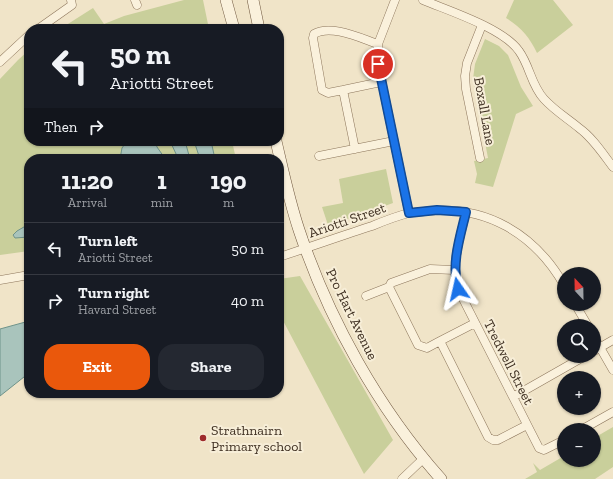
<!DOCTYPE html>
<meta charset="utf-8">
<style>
:root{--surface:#171b24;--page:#242831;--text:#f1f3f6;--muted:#9ea1a6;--line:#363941;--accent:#ea580c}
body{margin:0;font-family:"Zilla Slab",serif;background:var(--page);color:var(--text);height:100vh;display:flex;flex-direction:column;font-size:15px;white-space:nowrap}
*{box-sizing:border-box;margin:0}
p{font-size:13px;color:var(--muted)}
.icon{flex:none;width:22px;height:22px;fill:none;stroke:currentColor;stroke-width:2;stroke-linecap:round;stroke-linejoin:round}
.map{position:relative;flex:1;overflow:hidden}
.details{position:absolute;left:24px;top:154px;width:260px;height:244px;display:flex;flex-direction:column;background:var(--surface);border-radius:16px;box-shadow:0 1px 3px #0004}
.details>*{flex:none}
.banner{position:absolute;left:24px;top:24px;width:260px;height:122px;border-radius:16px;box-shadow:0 1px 3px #0004;background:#171b24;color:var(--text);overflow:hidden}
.needle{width:26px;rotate:338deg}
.fabs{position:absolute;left:557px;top:267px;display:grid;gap:8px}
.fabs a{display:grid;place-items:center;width:44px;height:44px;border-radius:50%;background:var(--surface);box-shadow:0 1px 3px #0004;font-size:20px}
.pin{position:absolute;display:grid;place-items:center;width:34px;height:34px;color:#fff;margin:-17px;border:2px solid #fff;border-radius:50%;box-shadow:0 1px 4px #0007}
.me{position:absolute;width:44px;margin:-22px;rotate:349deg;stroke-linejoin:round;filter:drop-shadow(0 0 3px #0008)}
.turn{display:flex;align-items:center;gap:14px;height:84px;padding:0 20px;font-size:18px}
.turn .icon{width:52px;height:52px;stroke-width:2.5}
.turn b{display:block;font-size:28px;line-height:34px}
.then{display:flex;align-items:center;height:38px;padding:0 20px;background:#0003;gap:8px;font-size:15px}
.eta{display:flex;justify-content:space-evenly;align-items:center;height:68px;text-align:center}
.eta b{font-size:24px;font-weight:800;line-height:28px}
.primary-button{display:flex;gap:8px;margin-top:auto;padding:8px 20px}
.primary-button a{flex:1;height:46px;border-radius:16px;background:var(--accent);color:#fff;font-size:16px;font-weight:800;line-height:46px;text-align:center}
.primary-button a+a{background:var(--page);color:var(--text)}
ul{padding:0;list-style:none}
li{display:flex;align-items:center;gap:12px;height:52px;padding:0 20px;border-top:1px solid var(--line)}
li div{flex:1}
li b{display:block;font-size:15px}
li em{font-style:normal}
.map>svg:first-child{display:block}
.green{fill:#c9cf9b}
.water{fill:#a9c4bc;stroke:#6f938a}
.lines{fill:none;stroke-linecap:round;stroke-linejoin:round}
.street-casing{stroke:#8d765c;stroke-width:9}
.secondary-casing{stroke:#6f573f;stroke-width:12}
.street{stroke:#faf1dc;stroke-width:8}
.secondary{stroke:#faf1dc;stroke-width:11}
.route-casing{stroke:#114b97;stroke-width:10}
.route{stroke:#1a73e8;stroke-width:7}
.poi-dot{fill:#9e2a2b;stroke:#f7eed8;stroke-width:1.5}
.labels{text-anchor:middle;stroke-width:4;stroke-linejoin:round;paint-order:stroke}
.street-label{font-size:14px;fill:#3d2e20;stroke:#f7eed8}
.poi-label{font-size:14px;fill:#3d2e20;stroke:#f7eed8;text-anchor:start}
</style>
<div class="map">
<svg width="613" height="479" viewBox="0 0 613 479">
<rect width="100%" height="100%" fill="#f0e4c8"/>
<!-- green -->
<path class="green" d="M184 0H203L209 29H60L93 8 104 24 124 16Z
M514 0H553L573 25 537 53C530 38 521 27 506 18Z
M485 39 499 46 508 55 521 87 533 106 516 114 493 187 475 183 477 174 474 161 488 158 473 79 475 64Z
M29 50V141H232L236 159H29V251L0 255V79L18 60Z
M386 169 393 203 363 214 328 225 322 207 343 203 339 179Z
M300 276 393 440 364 474 279 313V279Z
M613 427V467L595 479H525L537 472 533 463 540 470 564 456V460H594V438Z"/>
<!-- water -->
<path class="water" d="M127 141H155L157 147 164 157V159H120L122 148Z
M170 141H185L190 159H177V156Z
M194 141H211L215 159H200Z
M29 224V237L15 238 13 235 17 231Z
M29 321V373L0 396V329Z"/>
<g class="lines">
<!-- street casing -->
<g class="street-casing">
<path id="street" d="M135 0 137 5
M395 0 378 44V64L409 213
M423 0C449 11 503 28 519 51 530 66 531 85 544 99 555 111 567 118 579 128 593 138 603 154 613 167
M38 29 72 5 71 0
M0 62 29 35
M343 90 328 93 322 90 313 38 314 34C331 24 360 38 378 44
M355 149 343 90 381 82
M319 156 394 141
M480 158 466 89 465 76 467 63 482 25
M466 212C460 238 451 263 458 289L539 448 544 450 564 440
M279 257C310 247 341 236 372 226 384 221 397 216 409 213 415 212 422 212 428 211 486 205 535 234 564 285
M0 280 29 275
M389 287 418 345 427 348 440 341
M366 296 389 287 391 283 430 269 454 270
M575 304 588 326
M475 323 440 341 488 437 493 440H498L527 425
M594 337 613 370
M594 351 613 340
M513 397 585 356
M581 430 613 412
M402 479 423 459"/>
</g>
<!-- secondary casing -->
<g class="secondary-casing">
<path id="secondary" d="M226 0 234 29
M253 0 259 29
M276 141C283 171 289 200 299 230 329 320 378 408 441 479"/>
</g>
<!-- street -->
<use href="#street" class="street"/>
<!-- secondary -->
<use href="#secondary" class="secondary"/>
</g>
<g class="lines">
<!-- route casing -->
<g class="route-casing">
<path id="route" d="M378 64 409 213 437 210 466 212C460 237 451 264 458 289"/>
</g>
<!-- route -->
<use href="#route" class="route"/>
</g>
<!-- markers -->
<circle class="poi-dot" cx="203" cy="438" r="4"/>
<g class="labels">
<!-- street labels -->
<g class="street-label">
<text transform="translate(485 111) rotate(80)" y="5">Boxall Lane</text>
<text transform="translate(347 220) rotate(-19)" y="5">Ariotti Street</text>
<text transform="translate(352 314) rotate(64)" y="5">Pro Hart Avenue</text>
<text transform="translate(509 362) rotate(63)" y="5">Tredwell Street</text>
</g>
<!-- poi labels -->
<g class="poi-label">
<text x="211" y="435">Strathnairn<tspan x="211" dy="16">Primary school</tspan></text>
</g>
</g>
</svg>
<div class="fabs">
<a><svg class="needle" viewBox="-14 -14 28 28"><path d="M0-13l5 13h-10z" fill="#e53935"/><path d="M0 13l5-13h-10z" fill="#9ea1a6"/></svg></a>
<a><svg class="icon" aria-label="search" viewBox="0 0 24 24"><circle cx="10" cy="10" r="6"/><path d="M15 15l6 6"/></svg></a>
<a>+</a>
<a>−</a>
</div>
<div class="pin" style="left:378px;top:64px;background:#d93025"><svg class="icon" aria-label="arrive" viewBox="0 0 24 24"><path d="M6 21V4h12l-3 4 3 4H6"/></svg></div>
<svg class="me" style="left:458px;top:289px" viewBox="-20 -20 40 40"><path d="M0-17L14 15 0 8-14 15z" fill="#1a73e8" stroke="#fff" stroke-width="4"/></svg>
<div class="banner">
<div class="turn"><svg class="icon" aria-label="left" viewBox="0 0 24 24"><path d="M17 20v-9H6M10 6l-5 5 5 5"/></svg><div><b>50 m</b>Ariotti Street</div></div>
<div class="then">Then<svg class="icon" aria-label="right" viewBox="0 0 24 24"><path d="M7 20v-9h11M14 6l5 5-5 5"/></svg></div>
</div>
<section class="details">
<div class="eta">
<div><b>11:20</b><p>Arrival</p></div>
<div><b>1</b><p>min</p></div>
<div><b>190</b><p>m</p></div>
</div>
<ul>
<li><svg class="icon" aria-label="left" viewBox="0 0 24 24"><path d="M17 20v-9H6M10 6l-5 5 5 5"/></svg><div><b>Turn left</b><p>Ariotti Street</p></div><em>50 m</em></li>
<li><svg class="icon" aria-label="right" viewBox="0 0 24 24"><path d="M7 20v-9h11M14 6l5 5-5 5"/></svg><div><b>Turn right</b><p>Havard Street</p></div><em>40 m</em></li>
</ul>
<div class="primary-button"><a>Exit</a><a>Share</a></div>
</section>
</div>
